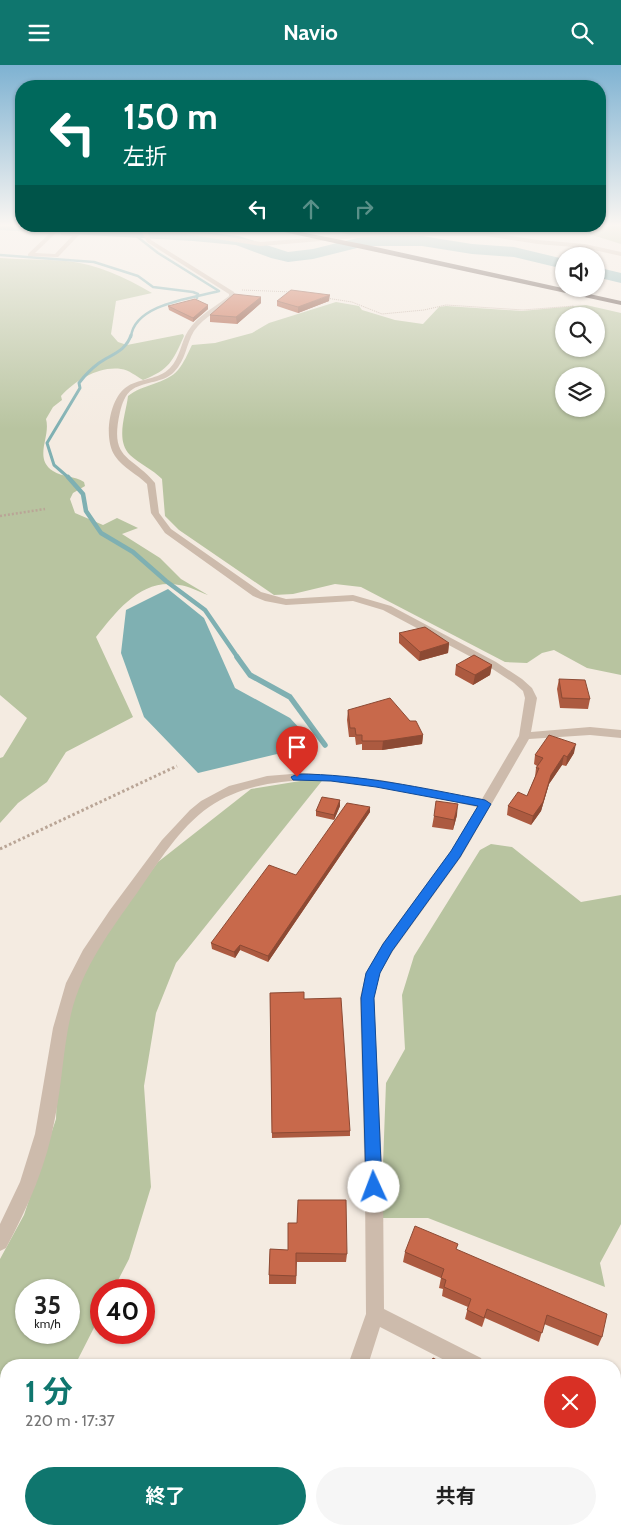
<!DOCTYPE html>
<html lang="ja">
<meta charset="utf-8">
<style>
:root{--surface:#fff;--page:#f6f6f6;--text:#222;--muted:#767676;--accent:#0f766e}
body{margin:0;font-family:Cabin,"Noto Sans JP",sans-serif;background:var(--page);color:var(--text);height:100vh;display:flex;flex-direction:column;font-size:19px;white-space:nowrap}
*{box-sizing:border-box;margin:0}
p{font-size:16px;color:var(--muted)}
.icon{flex:none;width:28px;height:28px;fill:none;stroke:currentColor;stroke-width:2;stroke-linecap:round;stroke-linejoin:round}
.map{position:relative;flex:1;overflow:hidden}
.side{position:absolute;left:0px;top:1294px;width:621px;height:176px;display:flex;flex-direction:column;background:var(--surface);border-radius:20px 20px 0 0;box-shadow:0 1px 4px #0004}
.side>*{flex:none}
.hud{position:absolute;left:15px;top:15px;width:591px;height:152px;border-radius:20px;box-shadow:0 1px 4px #0004;background:#00695c;color:#fff;overflow:hidden}
.tools{position:absolute;left:555px;top:182px;display:grid;gap:10px}
.tools a{display:grid;place-items:center;width:50px;height:50px;border-radius:50%;background:var(--surface);box-shadow:0 1px 4px #0004;font-size:25px}
.speed{position:absolute;left:15px;top:1214px;display:flex;gap:10px;font-size:25px;font-weight:700;text-align:center}
.speed>*{display:grid;place-content:center;width:65px;height:65px;border-radius:50%;background:var(--surface);box-shadow:0 1px 4px #0004;line-height:1}
.speed small{font-size:12px;font-weight:400}
.speed .limit{border:8px solid #d22;background:#fff;color:#111}
.pin{position:absolute;display:grid;place-items:center;width:42px;height:42px;color:#fff;margin:-51px -21px;border-radius:50% 50% 50% 0;rotate:-45deg;box-shadow:0 0 5px #0007}
.pin .icon{rotate:45deg}
.me{position:absolute;width:55px;margin:-28px;rotate:358deg;stroke-linejoin:round;filter:drop-shadow(0 0 4px #0008)}
.turn{display:flex;align-items:center;gap:18px;height:105px;padding:0 25px;font-size:22px}
.turn .icon{width:65px;height:65px;stroke-width:2.5}
.turn b{display:block;font-size:35px;line-height:42px}
.lanes{display:flex;align-items:center;height:48px;padding:0 25px;background:#0003;justify-content:center;gap:25px;direction:ltr}
.lanes .off{opacity:.35}
.round{display:grid;place-items:center;flex:none;width:52px;height:52px;border-radius:26px;background:var(--page)}
.summary{display:flex;align-items:center;justify-content:space-between;height:85px;padding:0 25px}
h1{font-size:30px;font-weight:700;line-height:38px;color:var(--accent)}
.cta{display:flex;gap:10px;margin-top:auto;padding:10px 25px}
.cta a{flex:1;height:58px;border-radius:30px;background:var(--accent);color:#fff;font-size:20px;font-weight:700;line-height:58px;text-align:center}
.cta a+a{background:var(--page);color:var(--text)}
header{display:flex;justify-content:space-between;align-items:center;height:65px;padding:0 25px;background:var(--accent);color:#fff;font-size:22px;font-weight:700}
.map>svg:first-child{display:block}
.green{fill:#b8c4a0;fill-rule:evenodd}
.water{fill:#7fb0b2}
.lines{fill:none;stroke-linecap:round;stroke-linejoin:round}
.stream-far3{stroke:#7fb0b2;stroke-width:2.5}
.stream-far2{stroke:#7fb0b2;stroke-width:3}
.stream-far1{stroke:#7fb0b2;stroke-width:4.5}
.stream{stroke:#7fb0b2;stroke-width:5.5}
.river{fill:#7fb0b2;fill-rule:evenodd}
.path-far2{stroke:#b9a596;stroke-width:1;stroke-dasharray:1 1;stroke-linecap:butt}
.path-far1{stroke:#b9a596;stroke-width:2.5;stroke-dasharray:2 2;stroke-linecap:butt}
.path{stroke:#b9a596;stroke-width:3;stroke-dasharray:2.5 2.5;stroke-linecap:butt}
.minor{fill:#cdbbac;fill-rule:evenodd}
.highway{fill:#5c4a42;fill-rule:evenodd}
.wall{fill:#ac5a40}
.shaded-wall{fill:#8c4a34}
.building{fill:#c8694b;stroke:#8c4a34}
.route{fill:#1a73e8;stroke:#114b97}
</style>
<header><svg class="icon" aria-label="menu" viewBox="0 0 24 24"><path d="M4 6h16M4 12h16M4 18h16"/></svg>Navio<svg class="icon" aria-label="search" viewBox="0 0 24 24"><circle cx="10" cy="10" r="6"/><path d="M15 15l6 6"/></svg></header>
<div class="map">
<svg width="621" height="1469" viewBox="0 0 621 1469">
<rect width="100%" height="100%" fill="#f4ebe1"/>
<!-- green -->
<path class="green" d="M600 159H621V179L589 169 579 161H600Z
M311 161H499L496 163V167L450 171 351 170Z
M0 193C22 195 44 194 66 196 97 199 125 212 152 228L116 236 111 269 118 277 127 280 183 269 184 271C173 296 169 305 143 315 136 311 129 305 121 304 99 301 76 315 61 331L62 335 53 342 46 354C51 372 33 393 53 406 62 412 75 411 84 417L85 421 73 428 70 434 75 448 103 460 117 453 138 463 122 469 160 493 181 514 208 530C199 527 189 521 179 520 141 513 117 546 96 572L133 652 66 687 47 717 18 738 0 758V693L3 692 27 653 0 630Z
M336 237 359 241 362 245 395 255 423 259 439 242 446 241 522 246 586 240 621 248V610L587 603 554 585 542 588 527 598 505 597 361 522 335 519 293 529 274 530 179 465 165 451 162 414C152 404 140 399 130 390 115 375 126 349 128 331 143 319 166 319 178 305 184 298 188 288 192 280L215 278 252 268 269 258ZM596 251V284H564V251ZM596 311V344H564V311Z
M325 712 176 898 156 948 144 1021 151 1122 129 1194 113 1225H101V1249L75 1300H6V1450L0 1466V1194L24 1150 56 1054 59 960 104 869 158 797 251 724ZM26 1225H69V1268H26Z
M491 779 512 782 581 837 621 830V1159L600 1198 605 1222 428 1153H381L386 1018 405 984 402 930 414 891 480 785Z
M621 1391V1469H527V1464H615V1397Z
M365 1464H477L501 1469H355Z"/>
<!-- water -->
<path class="water" d="M168 524 204 553 235 623 290 653 315 680 198 708 144 652 121 588 126 545Z"/>
<g class="lines">
<!-- stream-far3 -->
<path class="stream-far3" d="M0 190 94 197 138 211 153 222 193 227 198 229 197 233
M131 272C134 239 193 233 219 226L158 188 135 170"/>
<!-- stream-far2 -->
<path class="stream-far2" d="M69 413 54 400 47 378 80 323 79 318C85 310 91 304 99 298 112 289 126 286 131 270"/>
<!-- stream-far1 -->
<path class="stream-far1" d="M68 412 83 429 86 446 101 468 133 487 166 516 205 545 238 593"/>
<!-- stream -->
<path class="stream" d="M237 592 250 610 290 632 325 680"/>
<!-- river -->
<path class="river" d="M0 159 193 166 239 171 288 187 313 184 365 171H422L472 179 514 182 564 194V204L514 192 472 189 422 181H365L313 194 288 197 271 193 236 180 193 176 0 165Z
M596 202 621 208V218L596 212Z"/>
<!-- path-far2 -->
<path class="path-far2" d="M242 225 293 227
M326 233 352 237 382 249 424 245 446 240 523 245 574 241"/>
<!-- path-far1 -->
<path class="path-far1" d="M0 451 45 444"/>
<!-- path -->
<path class="path" d="M0 784 177 701"/>
<!-- minor -->
<path class="minor" d="M1 159H21L22 161H3Z
M43 161 140 163 139 161H145L146 164 185 165 261 177 381 167H486L538 175 585 179 621 187V191L585 183 538 179 486 171H381L261 181 185 169 148 167 151 175 234 227 235 232C223 244 204 251 194 266 186 279 186 295 174 307 163 318 146 316 133 324 125 329 122 339 120 347 109 396 131 389 155 418L159 448 171 464 261 527 286 534 353 530 391 541 496 597 522 614 532 623 537 633 531 667 590 662 621 665V673L590 670 529 674 461 792 393 886 380 908 374 933 383 1122 384 1244 481 1293 484 1300H454L380 1262 368 1300H348L366 1249 365 1122 360 933 366 908 383 878 451 786 477 742C398 725 282 692 209 742 179 763 158 798 137 828 110 866 82 903 71 949 63 984 62 1019 55 1053 47 1099 28 1142 6 1183L0 1186V1159L20 1117 35 1069 53 963 66 918 83 885 110 845 162 775 190 745 201 736 229 721 267 711 304 708 381 715 482 734 519 671 525 633 523 626 514 618 488 601 383 545 353 536 286 540 265 536 253 531 165 468 151 448 147 419C137 409 123 403 115 391 103 374 109 332 128 321 141 313 158 315 170 303 180 293 181 277 188 266 197 251 215 242 229 231V229L147 177 142 167Z
M43 164 56 168 35 188 55 189 72 171 61 170V168L79 170 58 192 28 191V189L49 169 40 168Z
M621 1340V1360L615 1362V1342Z
M293 1464H315L313 1469H291Z"/>
<!-- highway -->
<path class="highway" d="M256 161H270L367 180 621 236V240Z"/>
</g>
<!-- wall -->
<path class="wall" d="M261 232V238L237 259 210 257V250Z
M277 236H329L298 248 277 241Z
M208 240V244L193 257 169 245 168 241Z
M399 568 449 578 448 588 419 596 399 578Z
M456 600H492L490 610 473 620 455 610Z
M559 614 590 634 588 644 560 643 557 624Z
M348 645 423 670 422 679 382 685H362V679L356 680 355 672H349L347 655Z
M574 688 566 701 562 700 549 719 541 746 531 760 507 750 508 741 527 731 535 712 536 703 537 701 534 699 535 690Z
M340 735V741L334 755 316 751V746Z
M370 742V747L268 897 240 885 235 893 212 884 211 878 296 810Z
M457 750 453 765 432 762 434 751Z
M270 928 304 934 350 1066V1071L272 1073Z
M270 1184 347 1189 346 1197H297L296 1219H269V1210Z
M457 1185 602 1272 598 1281 544 1259 539 1277 485 1253 482 1262 465 1254 468 1242 442 1231 443 1224 439 1223 441 1213 403 1197 405 1187Z"/>
<!-- shaded-wall -->
<path class="shaded-wall" d="M330 230 329 236 298 248V242Z
M261 232V238L237 259 236 252Z
M208 240V244L193 257V253Z
M449 578 448 588 419 596 420 587Z
M492 600 490 610 473 620 475 610Z
M423 670 422 679 382 685 383 676Z
M576 679 574 688 566 701 567 692Z
M564 690 562 700 549 719 541 746 531 760 533 751 551 710Z
M340 735V741L334 755V750Z
M458 739 457 750 453 765 454 755Z
M370 742V747L268 897V891Z
M240 880V885L235 893 234 887Z"/>
<!-- building -->
<path class="building" d="M291 225 330 230 298 242 277 236Z
M234 229 261 232 236 252 210 250Z
M195 234 208 240 193 253 168 241Z
M425 562 449 578 420 587 399 568Z
M474 590 492 600 475 610 456 600Z
M559 614 585 615 590 634 562 633Z
M390 633 410 656H416L423 670 383 676H362V670H356L355 663H350L348 645Z
M549 670 576 679 567 692 564 690 551 710 543 737 533 751 508 741 518 727 527 731 539 703H536L543 693 535 690Z
M322 732 340 735 334 750 316 746Z
M436 736 458 739 454 755 434 751Z
M347 738 370 742 268 891 240 880 234 887 211 878 269 800 296 810Z
M304 927V934L341 933 350 1066 272 1068 270 928Z
M298 1135H346L347 1189 296 1188V1211L269 1210 270 1184 288 1185V1158H297Z
M415 1161 458 1179 456 1184 607 1249 602 1272 547 1250 542 1268 487 1244 484 1253 467 1245 471 1234 444 1222 446 1215 441 1213 444 1204 405 1187Z
M433 1293 446 1300H430Z"/>
<!-- sky -->
<linearGradient id="sky" x2="0" y2="1"><stop stop-color="#7eb2d2"/><stop offset="0.44" stop-color="#faf6f2"/><stop offset="1" stop-color="#faf6f2" stop-opacity="0"/></linearGradient>
<rect width="621" height="364" fill="url(#sky)"/>
<!-- route -->
<path class="route" d="M297 709C360 709 422 723 485 735L491 739 460 792 392 886 380 908 374 933 382 1122 380 1127 374 1129 369 1127 366 1122 361 933 366 908 383 879 451 786 478 741 376 722 331 716 293 715 291 712Z"/>
</svg>
<div class="tools">
<a><svg class="icon" aria-label="sound" viewBox="0 0 24 24"><path d="M4 9h4l5-4v14l-5-4H4zM17 9q2 3 0 6"/></svg></a>
<a><svg class="icon" aria-label="search" viewBox="0 0 24 24"><circle cx="10" cy="10" r="6"/><path d="M15 15l6 6"/></svg></a>
<a><svg class="icon" aria-label="layers" viewBox="0 0 24 24"><path d="M12 4l9 5-9 5-9-5zM3 14l9 5 9-5"/></svg></a>
</div>
<div class="speed"><div>35<small>km/h</small></div><div class="limit">40</div></div>
<div class="pin" style="left:297px;top:712px;background:#d93025"><svg class="icon" aria-label="arrive" viewBox="0 0 24 24"><path d="M6 21V4h12l-3 4 3 4H6"/></svg></div>
<svg class="me" style="left:374px;top:1122px" viewBox="-20 -20 40 40"><circle r="19" fill="#fff"/><path d="M0-13L10 11 0 6-10 11z" fill="#1a73e8"/></svg>
<div class="hud">
<div class="turn"><svg class="icon" aria-label="left" viewBox="0 0 24 24"><path d="M17 20v-9H6M10 6l-5 5 5 5"/></svg><div><b>150 m</b>左折</div></div>
<div class="lanes"><svg class="icon" aria-label="left" viewBox="0 0 24 24"><path d="M17 20v-9H6M10 6l-5 5 5 5"/></svg><svg class="icon off" aria-label="ahead" viewBox="0 0 24 24"><path d="M12 20V5M6 11l6-6 6 6"/></svg><svg class="icon off" aria-label="right" viewBox="0 0 24 24"><path d="M7 20v-9h11M14 6l5 5-5 5"/></svg></div>
</div>
<section class="side">
<div class="summary"><div><h1>1 分</h1><p>220 m · 17:37</p></div><a class="round" style="background:#d93025;color:#fff"><svg class="icon" aria-label="close" viewBox="0 0 24 24"><path d="M6 6l12 12M18 6L6 18"/></svg></a></div>
<div class="cta"><a>終了</a><a>共有</a></div>
</section>
</div>
